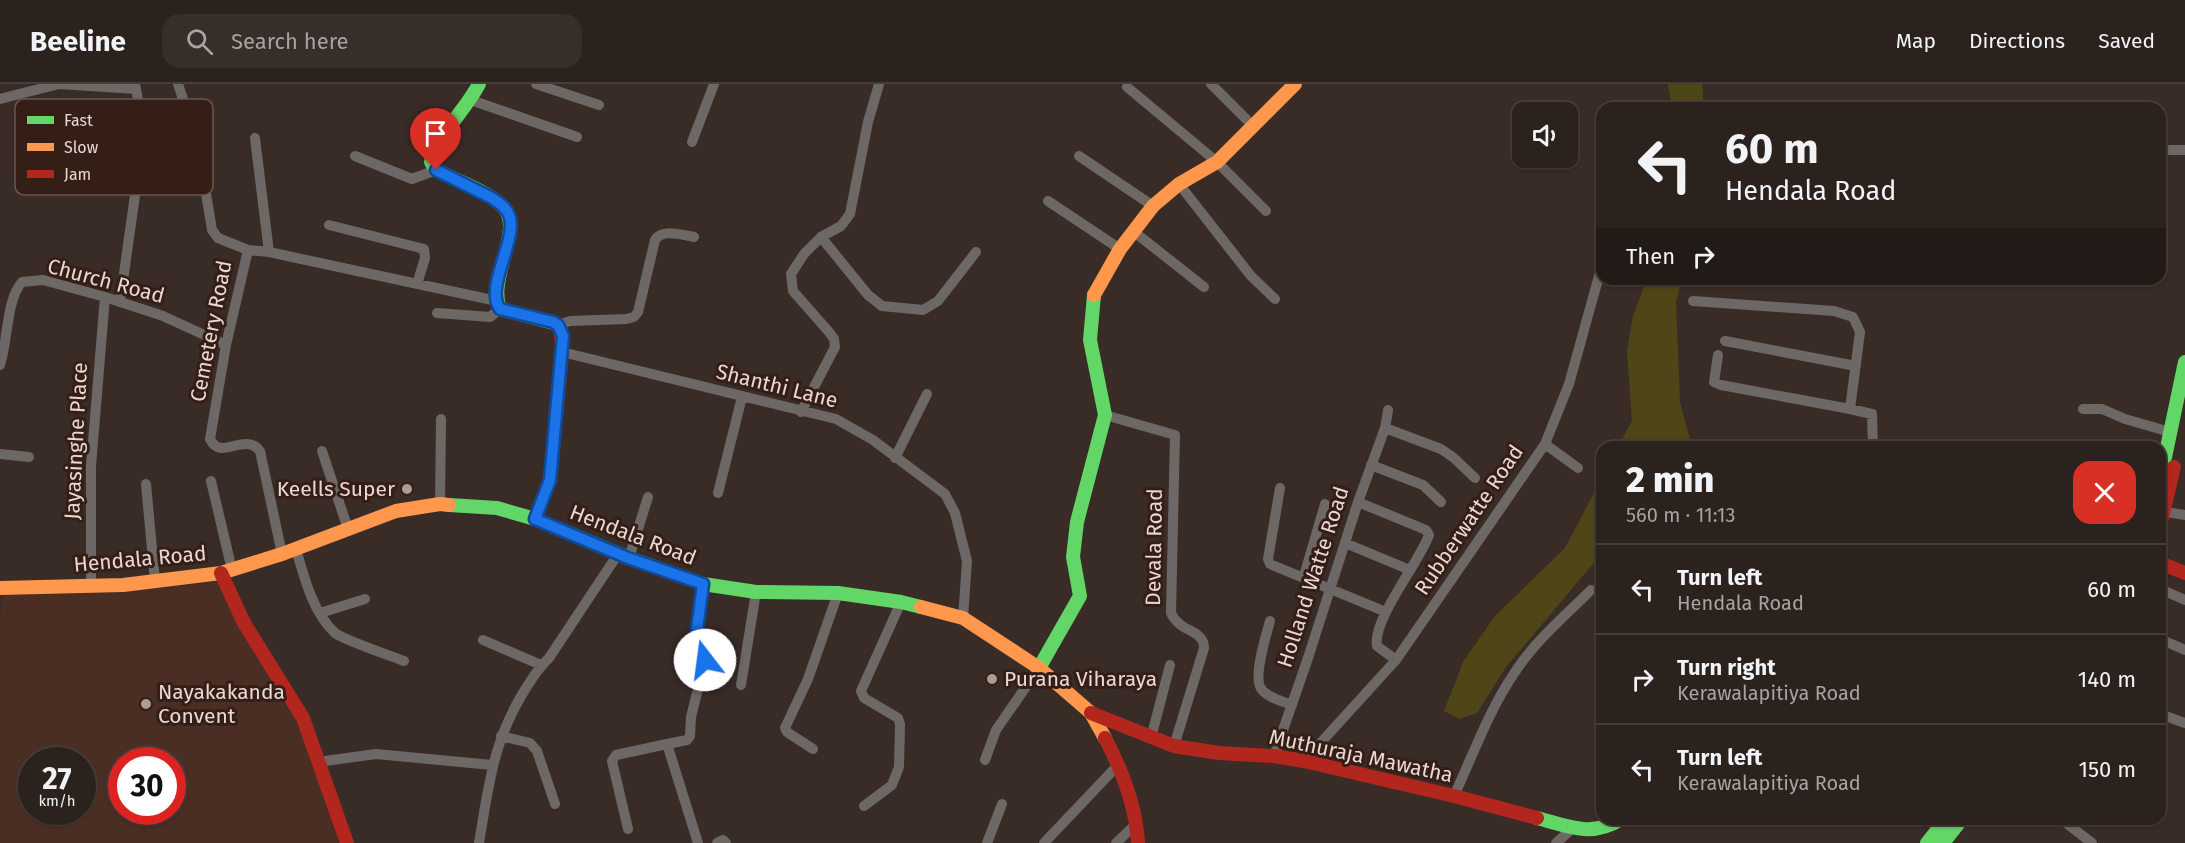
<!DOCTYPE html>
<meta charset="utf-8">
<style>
:root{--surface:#2b211d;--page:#372e2a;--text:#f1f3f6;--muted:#a6a3a4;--line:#473e3b}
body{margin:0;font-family:"Fira Sans",sans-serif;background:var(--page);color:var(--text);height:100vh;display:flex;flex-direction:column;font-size:22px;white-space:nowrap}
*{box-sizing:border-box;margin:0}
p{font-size:20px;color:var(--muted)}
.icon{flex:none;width:33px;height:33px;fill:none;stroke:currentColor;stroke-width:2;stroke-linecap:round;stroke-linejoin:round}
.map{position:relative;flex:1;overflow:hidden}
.drawer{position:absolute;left:1596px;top:357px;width:570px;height:384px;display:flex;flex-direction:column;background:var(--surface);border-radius:18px;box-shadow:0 2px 4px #0004,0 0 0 2px var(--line)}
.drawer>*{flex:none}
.hud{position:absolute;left:1596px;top:18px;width:570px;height:183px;border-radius:18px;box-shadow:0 2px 4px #0004,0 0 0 2px var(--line);background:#2b211d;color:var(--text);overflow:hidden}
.controls{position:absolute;left:1512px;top:18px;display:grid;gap:12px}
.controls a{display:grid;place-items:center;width:66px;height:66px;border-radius:12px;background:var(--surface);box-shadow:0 2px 4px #0004,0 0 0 2px var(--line);font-size:30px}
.speed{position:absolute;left:18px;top:663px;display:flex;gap:12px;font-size:30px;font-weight:700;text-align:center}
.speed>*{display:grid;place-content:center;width:78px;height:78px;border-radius:50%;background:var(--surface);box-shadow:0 2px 4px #0004,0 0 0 2px var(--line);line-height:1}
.speed small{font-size:15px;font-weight:400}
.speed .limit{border:9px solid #d22;background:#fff;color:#111}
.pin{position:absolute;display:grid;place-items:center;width:51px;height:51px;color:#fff;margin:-62px -26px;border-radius:50% 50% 50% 0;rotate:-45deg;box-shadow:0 0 6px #0007}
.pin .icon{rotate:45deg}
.me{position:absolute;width:66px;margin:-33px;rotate:345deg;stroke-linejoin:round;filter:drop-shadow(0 0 4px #0008)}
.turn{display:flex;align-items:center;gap:21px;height:126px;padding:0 30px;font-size:27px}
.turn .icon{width:78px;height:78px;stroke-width:2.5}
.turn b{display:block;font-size:42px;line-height:51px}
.then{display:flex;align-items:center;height:57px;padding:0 30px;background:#0003;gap:12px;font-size:22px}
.round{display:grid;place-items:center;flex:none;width:63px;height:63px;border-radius:18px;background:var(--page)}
.head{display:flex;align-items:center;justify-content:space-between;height:102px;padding:0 30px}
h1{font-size:36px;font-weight:800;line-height:45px}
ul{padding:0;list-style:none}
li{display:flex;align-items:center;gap:18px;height:90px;padding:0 30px;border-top:2px solid var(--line)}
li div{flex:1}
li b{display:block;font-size:22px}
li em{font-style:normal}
header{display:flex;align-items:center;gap:36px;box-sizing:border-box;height:84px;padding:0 30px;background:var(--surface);border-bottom:2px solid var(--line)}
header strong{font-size:28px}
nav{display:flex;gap:33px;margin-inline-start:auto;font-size:21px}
.search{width:420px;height:54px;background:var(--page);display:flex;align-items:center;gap:15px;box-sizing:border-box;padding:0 21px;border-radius:18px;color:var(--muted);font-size:22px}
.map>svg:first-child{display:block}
.built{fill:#4a2e24;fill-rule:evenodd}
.green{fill:#4f4618}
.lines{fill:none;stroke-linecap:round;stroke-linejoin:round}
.street{stroke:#6d6865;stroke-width:10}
.fast{stroke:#63d668;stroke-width:14}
.slow{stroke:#ff974d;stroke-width:14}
.jam{stroke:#b3261e;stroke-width:14}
.route-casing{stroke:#114b97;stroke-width:15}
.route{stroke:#1a73e8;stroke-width:10}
.poi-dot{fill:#ab9c97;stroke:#351e16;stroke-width:2}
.labels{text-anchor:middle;stroke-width:6;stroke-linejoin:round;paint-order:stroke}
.street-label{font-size:21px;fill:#e9d8d3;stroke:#351e16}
.poi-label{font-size:21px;fill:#e9d8d3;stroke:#351e16;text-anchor:start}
.key{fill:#351e16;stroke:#6b564f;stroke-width:1.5}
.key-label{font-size:16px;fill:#e9d8d3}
</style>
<header>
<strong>Beeline</strong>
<div class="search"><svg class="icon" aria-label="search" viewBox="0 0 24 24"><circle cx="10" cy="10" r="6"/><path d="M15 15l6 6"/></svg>Search here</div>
<nav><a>Map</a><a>Directions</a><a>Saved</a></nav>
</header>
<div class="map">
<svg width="2185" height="759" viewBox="0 0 2185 759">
<rect width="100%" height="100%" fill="#392c27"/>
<!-- built -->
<path class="built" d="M224 498 248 559 280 598 303 641 338 759H0V531L4 510 114 507ZM32 676H82V728H32ZM122 676H172V728H122Z"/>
<!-- green -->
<path class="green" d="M1668 0H1702L1704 24H1672Z
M1647 195H1682L1676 218 1680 318 1690 356 1689 363H1618L1632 337 1627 267 1633 232Z
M1602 394V469L1506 583 1477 629 1459 635 1444 627 1463 578 1495 532 1565 464Z"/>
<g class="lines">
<!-- street -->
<path class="street" d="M178 0 198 61 212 146 218 154 248 166
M536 0 599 21
M1211 0 1254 43
M1127 3 1217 78 1266 127
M136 5 146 63 160 67 198 61
M0 15 59 0 136 5 135 0
M471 16 577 53
M106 48 107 57 112 65 136 67 146 63
M255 54 269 168
M692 58 714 0
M2160 66H2185
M355 72 412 95 436 86
M1079 72 1153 122
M1179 100 1251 192 1275 215
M1048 117 1120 165
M329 141 424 165 425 174 417 200
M1133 147 1204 203
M821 153 868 211 882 222 923 226 938 217 976 168
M1693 217 1834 227 1853 233 1860 248 1850 325 1872 330 1873 363
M120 218 135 111
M437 229 490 233 500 225
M558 241 570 237 626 235 634 233 638 228 655 156C662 144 682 151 694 153
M1725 257 1856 282
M562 268 836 335 873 356 945 410 955 429 967 477 963 534
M1718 271 1714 298 1721 301 1850 325
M0 281C8 257 6 216 22 198L43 196 105 213 163 232 226 261
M2083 325H2102L2125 335 2170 348
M801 328 835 263 834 255 829 248 793 207 791 190 804 170 821 153 841 142 850 130 868 38 879 0
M1105 331 1175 351 1171 529C1180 549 1204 545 1204 564L1174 662
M1385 344 1441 365 1454 374 1475 394
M1545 360 1578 384
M322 367 348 445
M0 370 29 373
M895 374 927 310
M1371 381 1423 401 1441 418
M211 397 232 486
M146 400 155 497
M1280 404 1268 475 1270 480 1386 528
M718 409 742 313
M1358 418 1426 446 1429 451C1419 479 1372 536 1377 562L1396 576
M440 420 441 335
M2160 427 2185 431
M1345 459 1410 486
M296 465C304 493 313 529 335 549 344 556 391 572 404 577
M282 470 260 367C244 347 221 378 210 355L226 261 248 166 269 168 497 217
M629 474 648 413
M1304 492 1325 420
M91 502V382L105 213
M2160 505 2185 516
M320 529 365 515
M1270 537C1266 552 1252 595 1262 606 1269 614 1282 617 1292 621
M2160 555 2185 566
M483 556 541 581
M741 601 756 508
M2160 630 2185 639
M501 652 530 659 537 667 555 720
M1151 654 1170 581
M813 665 787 648 785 644 808 595 838 509
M1274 672 1308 574 1358 418 1385 344 1388 326
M985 676 996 646 1039 584
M1304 677 1396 576 1545 360 1569 300 1602 181
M318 678 376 670 492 681
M1454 712C1473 671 1489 626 1515 588 1535 557 1565 532 1591 506
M864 722 892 701 899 683 900 640 898 634 864 614 861 607 901 518
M2061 735 2092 759
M628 745 612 677 616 671 667 660
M479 759C489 700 493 656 526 604 533 593 539 583 549 574L618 470
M698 759 667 660 687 656 690 652 691 633 705 576 706 569 697 545 703 500
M717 759 723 756 726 759
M987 759 1002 720
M1044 759 1119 680
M1116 759 1137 739
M1556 759 1573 744"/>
<!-- fast -->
<path class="fast" d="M479 0C465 27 439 49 431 78L436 86C457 97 485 106 502 122 526 143 487 193 500 225L554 239
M2160 397 2185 278
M449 421 497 424 535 435 629 474 703 500 756 508 838 509 901 518 921 523
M1039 584 1080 512 1073 473 1077 438 1105 331 1090 256 1094 211
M1537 734C1568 742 1591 754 1621 735
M1927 759 1946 735
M1943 759 1962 735"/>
<!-- slow -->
<path class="slow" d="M1094 211 1120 165 1153 122 1179 100 1217 78 1295 0
M0 504 123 501 221 489 282 470 396 427 440 420 449 421
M921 523 963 534 1039 584 1091 629 1105 654"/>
<!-- jam -->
<path class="jam" d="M535 435 550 396 562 268 561 246 554 239
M2160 442 2174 383
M2160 479 2185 489
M221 489 244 539 303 634 347 759
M1091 629 1174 662 1219 669 1274 672 1304 677 1454 712 1537 734
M1105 654C1122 686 1136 722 1138 759"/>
</g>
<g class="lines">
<!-- route casing -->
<g class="route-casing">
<path id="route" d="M436 86 492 114C499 119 506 123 509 131 519 154 484 203 500 225L553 238 558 241 563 252 550 396 535 435 628 474 703 500 697 545 706 568 705 576"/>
</g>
<!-- route -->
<use href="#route" class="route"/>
</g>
<!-- markers -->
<g class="poi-dot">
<circle cx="407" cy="405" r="6"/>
<circle cx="992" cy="595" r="6"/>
<circle cx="146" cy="620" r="6"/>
</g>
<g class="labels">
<!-- street labels -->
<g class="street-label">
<text transform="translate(106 197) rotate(15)" y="7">Church Road</text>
<text transform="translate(211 247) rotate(-79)" y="7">Cemetery Road</text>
<text transform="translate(777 302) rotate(14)" y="7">Shanthi Lane</text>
<text transform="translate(76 357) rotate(-87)" y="7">Jayasinghe Place</text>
<text transform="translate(1469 436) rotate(-56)" y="7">Rubberwatte Road</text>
<text transform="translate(633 451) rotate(21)" y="7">Hendala Road</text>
<text transform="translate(1154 463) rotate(-89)" y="7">Devala Road</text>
<text transform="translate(140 475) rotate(-5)" y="7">Hendala Road</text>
<text transform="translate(1313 493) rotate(-72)" y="7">Holland Watte Road</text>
<text transform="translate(1361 672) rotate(12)" y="7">Muthuraja Mawatha</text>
</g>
<!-- poi labels -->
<g class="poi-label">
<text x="395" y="412" text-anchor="end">Keells Super</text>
<text x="1004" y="602">Purana Viharaya</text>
<text x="158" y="615">Nayakakanda<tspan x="158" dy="24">Convent</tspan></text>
</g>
</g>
<!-- legend -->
<rect x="15" y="15" width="198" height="96" rx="9" class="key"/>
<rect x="27" y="32" width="27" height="8" fill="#63d668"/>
<rect x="27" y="59" width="27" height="8" fill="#ff974d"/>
<rect x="27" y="86" width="27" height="8" fill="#b3261e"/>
<g class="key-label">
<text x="64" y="42">Fast</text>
<text x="64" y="69">Slow</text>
<text x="64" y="96">Jam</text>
</g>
</svg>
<div class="controls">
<a><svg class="icon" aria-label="sound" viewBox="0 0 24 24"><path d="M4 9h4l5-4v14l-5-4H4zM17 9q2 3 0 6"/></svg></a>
</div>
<div class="speed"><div>27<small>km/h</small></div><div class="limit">30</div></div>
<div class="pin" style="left:436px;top:86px;background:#d93025"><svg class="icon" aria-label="arrive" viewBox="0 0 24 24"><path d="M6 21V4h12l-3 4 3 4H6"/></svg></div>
<svg class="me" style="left:705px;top:576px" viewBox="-20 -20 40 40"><circle r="19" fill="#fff"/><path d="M0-13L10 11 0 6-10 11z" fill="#1a73e8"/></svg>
<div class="hud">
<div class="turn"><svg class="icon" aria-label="left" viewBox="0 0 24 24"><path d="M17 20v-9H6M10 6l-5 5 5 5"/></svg><div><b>60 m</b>Hendala Road</div></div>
<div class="then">Then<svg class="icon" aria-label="right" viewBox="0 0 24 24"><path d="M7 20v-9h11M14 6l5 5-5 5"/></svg></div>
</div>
<section class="drawer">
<div class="head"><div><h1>2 min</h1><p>560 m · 11:13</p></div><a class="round" style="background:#d93025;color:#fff"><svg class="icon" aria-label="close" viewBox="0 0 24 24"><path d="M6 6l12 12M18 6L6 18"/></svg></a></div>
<ul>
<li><svg class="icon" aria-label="left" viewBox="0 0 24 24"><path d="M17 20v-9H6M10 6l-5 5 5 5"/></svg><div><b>Turn left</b><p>Hendala Road</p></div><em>60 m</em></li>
<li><svg class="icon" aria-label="right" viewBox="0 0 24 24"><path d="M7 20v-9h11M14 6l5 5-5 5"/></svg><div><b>Turn right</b><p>Kerawalapitiya Road</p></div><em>140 m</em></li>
<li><svg class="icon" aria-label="left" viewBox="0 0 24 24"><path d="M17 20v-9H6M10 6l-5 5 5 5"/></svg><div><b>Turn left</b><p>Kerawalapitiya Road</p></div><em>150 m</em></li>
</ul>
</section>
</div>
